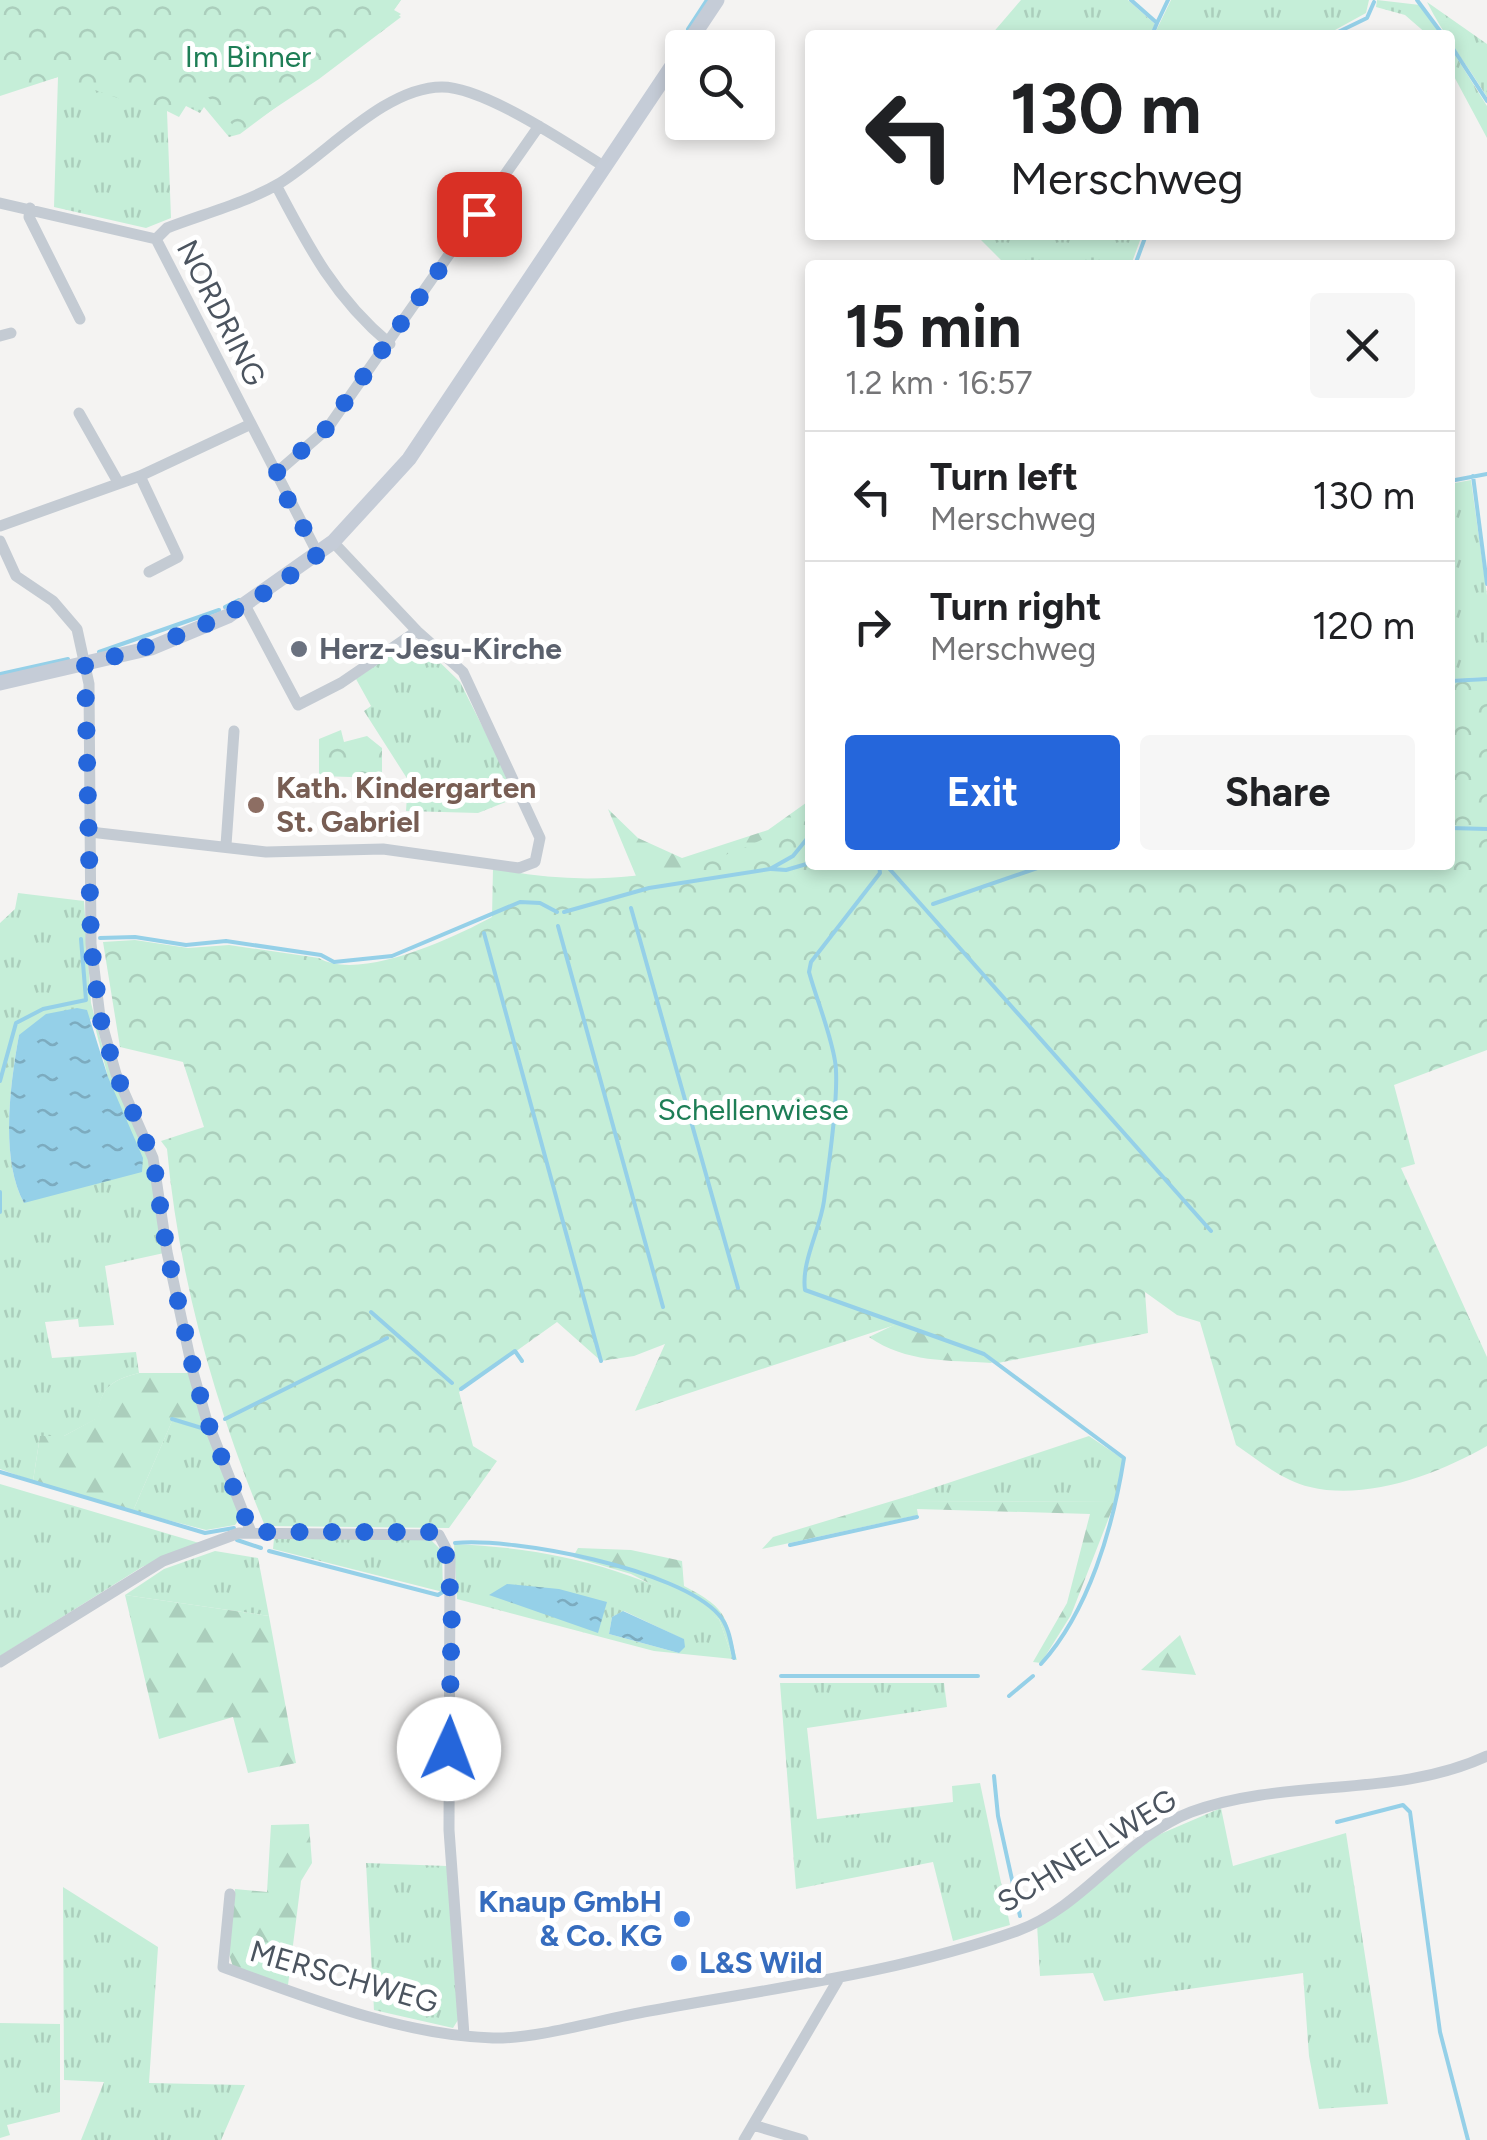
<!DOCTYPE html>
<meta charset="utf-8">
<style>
:root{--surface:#fff;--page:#f6f6f6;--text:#202124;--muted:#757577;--line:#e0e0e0;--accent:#2566db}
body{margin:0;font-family:Figtree,sans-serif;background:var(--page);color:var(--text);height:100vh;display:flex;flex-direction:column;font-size:38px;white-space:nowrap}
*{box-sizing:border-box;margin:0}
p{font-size:32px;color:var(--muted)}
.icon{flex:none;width:55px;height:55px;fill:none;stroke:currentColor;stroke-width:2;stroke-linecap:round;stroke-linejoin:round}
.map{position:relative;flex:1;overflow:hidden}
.panel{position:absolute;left:805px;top:260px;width:650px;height:610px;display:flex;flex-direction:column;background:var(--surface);border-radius:10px;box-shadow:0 5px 15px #0003}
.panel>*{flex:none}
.hud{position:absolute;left:805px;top:30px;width:650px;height:210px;border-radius:10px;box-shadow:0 5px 15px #0003;background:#fff;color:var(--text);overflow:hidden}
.fabs{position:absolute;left:665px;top:30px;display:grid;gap:20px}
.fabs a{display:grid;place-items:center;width:110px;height:110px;border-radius:10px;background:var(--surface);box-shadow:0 5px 15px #0003;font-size:50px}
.pin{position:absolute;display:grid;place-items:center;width:85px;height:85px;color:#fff;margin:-42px;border-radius:20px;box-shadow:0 5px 15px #0006}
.me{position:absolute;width:110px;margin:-55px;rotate:2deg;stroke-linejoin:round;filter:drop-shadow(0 0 8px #0008)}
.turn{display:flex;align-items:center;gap:35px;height:210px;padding:0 40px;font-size:45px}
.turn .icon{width:130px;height:130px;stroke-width:2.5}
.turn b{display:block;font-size:70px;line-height:85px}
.round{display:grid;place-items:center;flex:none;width:105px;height:105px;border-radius:10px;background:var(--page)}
.headline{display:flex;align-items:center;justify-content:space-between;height:170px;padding:0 40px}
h1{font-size:60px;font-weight:700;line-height:75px}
.action{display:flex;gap:20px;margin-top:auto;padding:20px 40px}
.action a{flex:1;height:115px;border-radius:10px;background:var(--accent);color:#fff;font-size:40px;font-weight:700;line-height:115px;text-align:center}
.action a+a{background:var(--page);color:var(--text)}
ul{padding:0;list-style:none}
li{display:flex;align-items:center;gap:30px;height:130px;padding:0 40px;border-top:2px solid var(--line)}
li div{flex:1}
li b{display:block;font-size:38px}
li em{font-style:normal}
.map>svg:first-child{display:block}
.grass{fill:url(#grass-tufts);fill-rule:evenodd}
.forest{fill:url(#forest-firs)}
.park{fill:url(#park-crowns)}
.water{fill:url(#water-ripples)}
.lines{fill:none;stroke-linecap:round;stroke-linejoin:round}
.stream{stroke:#95d0e8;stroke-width:4}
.street{stroke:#c4cbd3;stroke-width:11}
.secondary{stroke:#c5ccd7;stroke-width:15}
.route{stroke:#2566db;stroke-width:18;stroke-dasharray:0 32.4}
.worship-dot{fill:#6b7280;stroke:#fff;stroke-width:4}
.education-dot{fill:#8d6e63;stroke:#fff;stroke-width:4}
.shop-dot{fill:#3f7fe0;stroke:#fff;stroke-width:4}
.labels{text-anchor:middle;stroke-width:10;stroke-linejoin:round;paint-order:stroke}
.park-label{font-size:30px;fill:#1e7e56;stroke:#fff}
.street-label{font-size:30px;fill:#4b545f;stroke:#fff}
.worship-label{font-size:30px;font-weight:bold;fill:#5b616d;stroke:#fff;text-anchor:start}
.education-label{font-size:30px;font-weight:bold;fill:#785e54;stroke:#fff;text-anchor:start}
.shop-label{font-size:30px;font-weight:bold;fill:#366cbe;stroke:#fff;text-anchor:end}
</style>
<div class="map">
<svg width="1487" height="2140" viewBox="0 0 1487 2140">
<defs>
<pattern id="grass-tufts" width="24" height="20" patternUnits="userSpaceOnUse" patternTransform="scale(2.5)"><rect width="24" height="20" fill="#c5eed8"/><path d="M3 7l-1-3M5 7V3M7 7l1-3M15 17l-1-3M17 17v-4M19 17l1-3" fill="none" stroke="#abcebc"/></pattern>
<pattern id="forest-firs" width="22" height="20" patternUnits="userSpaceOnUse" patternTransform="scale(2.5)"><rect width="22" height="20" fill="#c5eed8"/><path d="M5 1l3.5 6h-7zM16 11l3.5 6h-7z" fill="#abcebc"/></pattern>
<pattern id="park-crowns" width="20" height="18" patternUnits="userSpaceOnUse" patternTransform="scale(2.5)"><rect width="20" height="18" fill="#c5eed8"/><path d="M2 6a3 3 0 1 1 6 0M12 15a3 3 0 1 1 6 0" fill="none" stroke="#abcebc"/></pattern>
<pattern id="water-ripples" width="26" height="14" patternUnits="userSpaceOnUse" patternTransform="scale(2.5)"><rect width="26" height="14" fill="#95d0e8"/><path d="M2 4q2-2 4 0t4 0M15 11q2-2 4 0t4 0" fill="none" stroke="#7cabbf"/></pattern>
</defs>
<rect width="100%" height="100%" fill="#f4f3f2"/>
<!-- grass -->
<path class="grass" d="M0 0H401L394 10 401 14 240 134 229 137 204 107 200 113 186 106 179 117 167 111 171 218 146 228 54 207 58 77 0 93Z
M1021 0H1128L1155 24 1150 35H991Z
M1171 0H1369L1366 13 1326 35H1154Z
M1377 0 1420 5 1442 35H1428L1405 15 1376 7Z
M1427 2 1487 44V97C1466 63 1444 36 1427 2Z
M1450 47 1487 106V138L1450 69Z
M976 235H1142L1131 265H1006Z
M1471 480 1487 595V677L1450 679V484Z
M410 640 418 641 460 682 518 797 478 813 406 811 408 780 364 711 371 706 356 679Z
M18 893 84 901 91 1003 102 1045 151 1162 164 1253 105 1266 114 1325 79 1327 78 1319 45 1322 52 1358 136 1352 139 1373C108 1381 102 1388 96 1419L64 1436H40L33 1481 0 1469V923L15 909ZM93 1019 108 1077 24 1203C0 1159 10 1085 19 1035Z
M172 1421 207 1430 241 1517 235 1525 206 1530 133 1511Z
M1089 1436 1123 1459 1115 1502 913 1501 912 1495Z
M0 1484 199 1543 142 1567 0 1656Z
M428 1537 442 1551 443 1592 273 1549 274 1539Z
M454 1544C550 1548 637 1568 719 1619L733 1659 654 1651 457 1599ZM624 1611 683 1639 679 1653 609 1634 612 1617Z
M215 1551 258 1558 269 1616 125 1595 164 1569Z
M780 1683H944L947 1707 807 1728 817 1819 953 1802 952 1786 980 1783 1010 1925 953 1941 933 1862 796 1889Z
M1221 1808 1233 1866 1346 1833 1388 2104 1319 2109 1309 2056 1303 1973 1104 2001 1093 1973 1040 1976 1037 1924 1158 1835Z
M366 1863 447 1866 458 2020 453 2028 374 2010Z
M63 1887 158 1947 149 2083 245 2085 221 2140H81L104 2082 64 2080Z
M0 2023 60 2024V2112L7 2125 10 2135 0 2138Z"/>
<!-- forest -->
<path class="forest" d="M810 800V861L564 909 526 875 592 881 636 876 608 809 638 838 682 858 768 830Z
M809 1257 984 1352 992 1363C948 1360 906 1363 869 1337L894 1325Z
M139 1373H191L206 1427 173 1419 133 1511 33 1481 40 1436H64L95 1419C102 1388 108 1381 139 1373Z
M912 1495 914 1501 1115 1502 1071 1615 1041 1663 1033 1662 1067 1603 1090 1514 917 1509 918 1515 762 1549 773 1537Z
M578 1548 631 1550 682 1561 684 1586C726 1608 726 1614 737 1660L733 1659 719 1619 631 1574 573 1557Z
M125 1595 269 1616 296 1763 248 1773 233 1717 159 1739Z
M1180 1635 1196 1675 1141 1670Z
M309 1824 312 1863 301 1881 288 1985 233 1967 229 1954 235 1889 267 1892 271 1825Z"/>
<!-- park -->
<path class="park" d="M0 0H401L393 11 401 17 319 79 239 132 207 96 166 109V115L58 77 0 96Z
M1487 677V1050L1394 1085 1415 1164 1401 1168 1487 1357V1446C1438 1474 1367 1501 1310 1487 1283 1481 1258 1460 1236 1445L1200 1322 1177 1315 1145 1292 1148 1333 998 1363 984 1352 901 1323 635 1411 665 1344 634 1356 601 1361 557 1322 459 1392 473 1446 497 1461 449 1528 265 1526C215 1406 179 1279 167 1149L161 1141 204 1127 183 1062 120 1047 103 942 135 940 188 948 229 945 319 958C359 982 453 938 492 917L493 868C600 892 718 875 810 812V865H1450V679Z
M341 730 344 742 367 736 382 748V778L319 776V739Z"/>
<!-- water -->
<path class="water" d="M77 1008 87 1010 108 1077 143 1158 142 1172 24 1203C0 1159 10 1085 19 1035L46 1014Z
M507 1584 559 1589 607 1602 598 1633 489 1595Z
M623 1611 684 1639 685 1647 679 1653 609 1634 612 1617Z"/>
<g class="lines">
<!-- stream -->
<path class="stream" d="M1131 0 1157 23 1152 35
M1417 0 1443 35
M1157 23 1168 0
M688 29 707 0
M1332 35 1367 18 1374 2
M1450 44 1487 101
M1135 265 1146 235
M1473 476 1487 584
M1450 481 1487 474
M225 607 239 600
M99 652 219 610
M0 674 68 659
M1450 681 1487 679
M1450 828 1487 829
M879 865 880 873 811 962 809 972C817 1001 830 1031 835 1061 840 1089 828 1170 824 1201 820 1230 801 1262 805 1290L984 1354 1124 1458C1113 1527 1089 1611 1041 1664
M886 865 1211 1231
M771 869 786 870 810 863
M933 904 1046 865
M631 908 738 1288
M564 912 649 888 770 869 793 856 810 835
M558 926 663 1307
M484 933 601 1361
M100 938 135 937 186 945 226 941 321 955 334 962 392 956 520 902 540 903 557 912
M0 1081 16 1023 43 1009 86 1000 81 939
M0 1192V1212
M371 1312 452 1383
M461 1389 515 1351 522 1361
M172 1419 205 1429
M225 1419 387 1338
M0 1472 205 1533 234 1528
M237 1540 261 1548
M455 1543C513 1537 679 1569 719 1615 729 1626 731 1643 734 1658
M790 1545 917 1517
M269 1551 438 1595 446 1590
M781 1676H978
M1009 1696 1033 1676
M994 1776 998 1816 1020 1916
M1337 1822 1403 1805 1410 1812 1440 2032 1468 2140"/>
<!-- street -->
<path class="street" d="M276 185C309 248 335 298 390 344
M0 203 156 239
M30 208 29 217 80 319
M156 239 167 228C203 214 246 203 280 183 327 154 385 87 442 87 484 87 568 144 605 167
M156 239 318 554
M0 336 11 333
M79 413 118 482
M274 475 327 429 539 126
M140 476 178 557 149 572
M0 526 140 476 249 425
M0 541 16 576 53 601 77 629 89 684 91 944 100 1017 116 1074 153 1158 167 1252 193 1372 206 1418 251 1532
M246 607 298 705 341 683 417 631
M90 832 266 852 383 849 519 868 535 862 540 838 463 672 417 631 333 542
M226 845 234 731
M0 1662 163 1561 239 1533 439 1535 450 1556 449 1830 464 2035
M230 1894 223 1967C308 1998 401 2035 493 2038 539 2039 602 2019 649 2011 773 1988 898 1973 1017 1931 1084 1907 1125 1837 1191 1812 1286 1777 1395 1799 1487 1756
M753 2125 803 2140
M744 2140 838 1980"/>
<!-- secondary -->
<path class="secondary" d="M685 48 717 0
M0 683 151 648 228 616 333 542 409 459 682 51"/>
</g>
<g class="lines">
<!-- route -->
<path class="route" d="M449 1749 452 1605 444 1540 432 1532H251L206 1418 194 1372 167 1252 153 1158 116 1074 100 1017 91 944 85 664C172 643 249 612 318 554L274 475 326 429 479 214"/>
</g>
<!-- markers -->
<circle class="worship-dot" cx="299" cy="649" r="10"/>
<circle class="education-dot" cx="256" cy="805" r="10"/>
<g class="shop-dot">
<circle cx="682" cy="1919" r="10"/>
<circle cx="679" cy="1963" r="10"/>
</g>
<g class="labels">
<!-- park labels -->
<g class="park-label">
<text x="248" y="67">Im Binner</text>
<text x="753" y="1120">Schellenwiese</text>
</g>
<!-- street labels -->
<g class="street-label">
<text transform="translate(221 313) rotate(63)" y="10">NORDRING</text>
<text transform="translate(1087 1851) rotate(-32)" y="10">SCHNELLWEG</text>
<text transform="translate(344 1977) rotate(16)" y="10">MERSCHWEG</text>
</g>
<!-- worship labels -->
<g class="worship-label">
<text x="319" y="659">Herz-Jesu-Kirche</text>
</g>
<!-- education labels -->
<g class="education-label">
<text x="276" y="798">Kath. Kindergarten<tspan x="276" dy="34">St. Gabriel</tspan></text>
</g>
<!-- shop labels -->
<g class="shop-label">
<text x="662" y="1912">Knaup GmbH<tspan x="662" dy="34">&amp; Co. KG</tspan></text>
<text x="699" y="1973" text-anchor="start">L&amp;S Wild</text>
</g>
</g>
</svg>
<div class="fabs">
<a><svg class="icon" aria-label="search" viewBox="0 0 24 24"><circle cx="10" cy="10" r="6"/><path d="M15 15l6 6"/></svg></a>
</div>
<div class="pin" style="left:479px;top:214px;background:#d93025"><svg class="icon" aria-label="arrive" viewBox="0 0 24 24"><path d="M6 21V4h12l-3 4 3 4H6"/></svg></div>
<svg class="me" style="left:449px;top:1749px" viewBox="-20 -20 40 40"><circle r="19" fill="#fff"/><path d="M0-13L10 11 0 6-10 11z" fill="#2566db"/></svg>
<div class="hud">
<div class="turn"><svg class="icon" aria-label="left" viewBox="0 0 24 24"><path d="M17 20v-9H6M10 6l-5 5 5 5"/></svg><div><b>130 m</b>Merschweg</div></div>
</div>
<section class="panel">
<div class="headline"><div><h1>15 min</h1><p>1.2 km · 16:57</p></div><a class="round"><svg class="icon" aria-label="close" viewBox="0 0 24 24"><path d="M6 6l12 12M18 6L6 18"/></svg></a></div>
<ul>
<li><svg class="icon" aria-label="left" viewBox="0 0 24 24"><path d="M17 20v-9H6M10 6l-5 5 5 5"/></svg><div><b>Turn left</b><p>Merschweg</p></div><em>130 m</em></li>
<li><svg class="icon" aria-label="right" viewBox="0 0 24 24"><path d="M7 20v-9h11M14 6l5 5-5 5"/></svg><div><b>Turn right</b><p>Merschweg</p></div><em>120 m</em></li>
</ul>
<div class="action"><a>Exit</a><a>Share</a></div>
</section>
</div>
